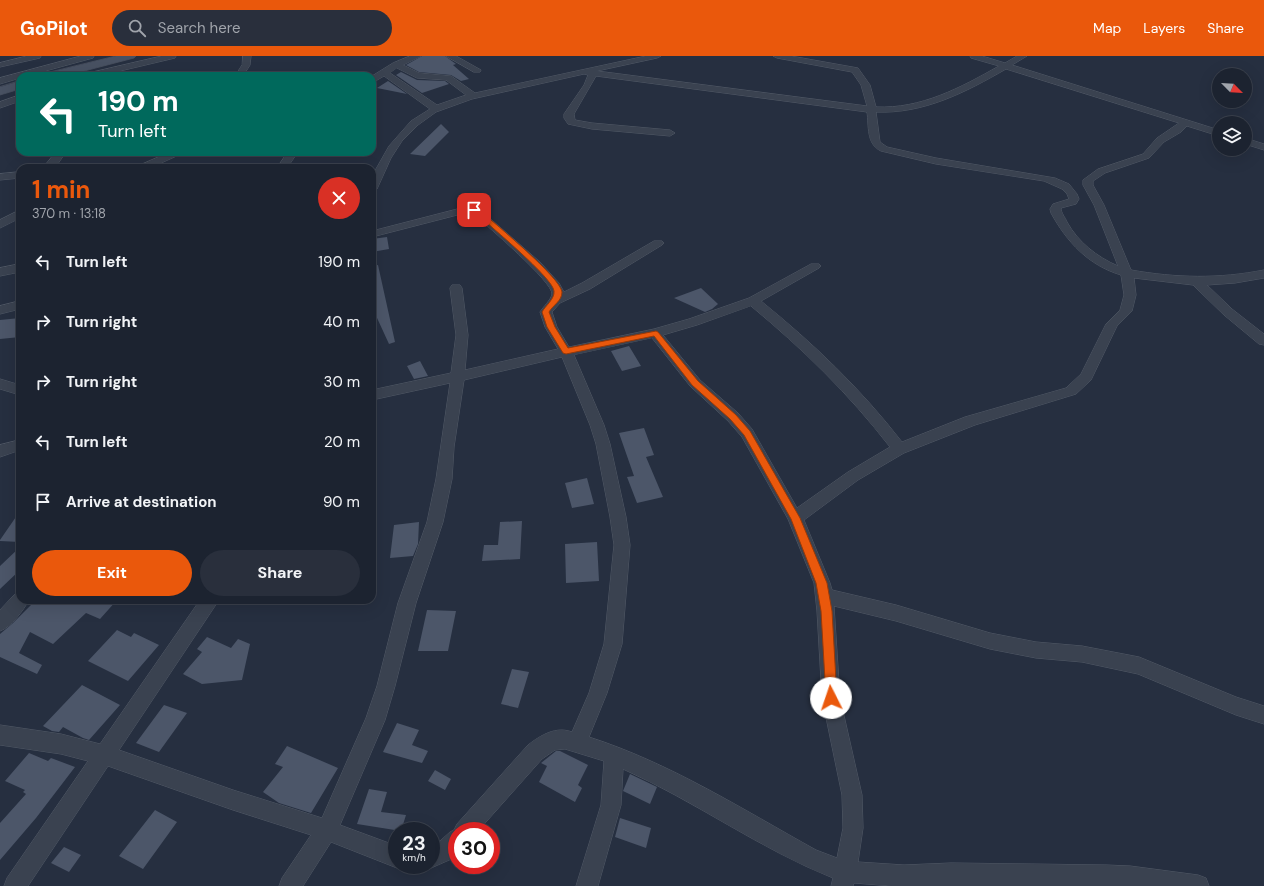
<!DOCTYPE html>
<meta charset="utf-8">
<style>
:root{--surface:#1c2330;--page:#292f3c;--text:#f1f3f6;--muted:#a0a4ab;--line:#3a404c;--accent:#ea580c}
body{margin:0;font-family:"DM Sans",sans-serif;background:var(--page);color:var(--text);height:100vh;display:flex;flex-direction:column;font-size:15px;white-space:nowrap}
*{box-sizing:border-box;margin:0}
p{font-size:13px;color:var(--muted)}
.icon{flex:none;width:22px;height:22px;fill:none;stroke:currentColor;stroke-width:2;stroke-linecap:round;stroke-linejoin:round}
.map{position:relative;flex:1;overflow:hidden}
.panel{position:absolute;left:16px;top:108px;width:360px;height:440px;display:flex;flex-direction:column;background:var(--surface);border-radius:12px;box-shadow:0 4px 16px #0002,0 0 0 1px var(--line)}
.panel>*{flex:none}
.guide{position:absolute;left:16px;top:16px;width:360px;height:84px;border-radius:12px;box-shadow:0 4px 16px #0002,0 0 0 1px var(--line);background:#00695c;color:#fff;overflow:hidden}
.needle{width:26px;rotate:114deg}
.fabs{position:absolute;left:1212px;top:12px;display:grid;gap:8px}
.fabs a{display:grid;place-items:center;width:40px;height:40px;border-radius:50%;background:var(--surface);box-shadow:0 4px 16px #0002,0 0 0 1px var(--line);font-size:20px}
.speed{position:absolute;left:388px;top:766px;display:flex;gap:8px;font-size:20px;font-weight:700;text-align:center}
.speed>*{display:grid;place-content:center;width:52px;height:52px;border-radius:50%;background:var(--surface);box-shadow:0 4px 16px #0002,0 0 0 1px var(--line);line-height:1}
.speed small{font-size:10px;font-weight:400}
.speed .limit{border:6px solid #d22;background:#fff;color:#111}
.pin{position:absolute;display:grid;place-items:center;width:34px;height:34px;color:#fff;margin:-17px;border-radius:8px;box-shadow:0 2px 6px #0006}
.me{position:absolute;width:44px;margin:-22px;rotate:356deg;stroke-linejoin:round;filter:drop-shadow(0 0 3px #0008)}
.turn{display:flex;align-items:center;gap:14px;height:84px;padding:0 16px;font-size:18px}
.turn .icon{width:52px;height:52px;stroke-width:2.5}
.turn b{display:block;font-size:28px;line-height:34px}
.round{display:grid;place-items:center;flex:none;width:42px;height:42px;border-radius:21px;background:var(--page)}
.summary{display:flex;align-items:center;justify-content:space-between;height:68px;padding:0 16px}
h1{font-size:24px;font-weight:700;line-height:30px;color:var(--accent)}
.button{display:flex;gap:8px;margin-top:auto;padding:8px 16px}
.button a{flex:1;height:46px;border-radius:24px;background:var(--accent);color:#fff;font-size:16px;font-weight:700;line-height:46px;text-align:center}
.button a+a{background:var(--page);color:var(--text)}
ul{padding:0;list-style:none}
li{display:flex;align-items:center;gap:12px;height:60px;padding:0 16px}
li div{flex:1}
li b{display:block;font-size:15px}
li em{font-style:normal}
header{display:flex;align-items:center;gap:24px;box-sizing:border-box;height:56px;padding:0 20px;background:var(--accent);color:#fff}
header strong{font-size:19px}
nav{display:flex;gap:22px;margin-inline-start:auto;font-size:14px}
.search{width:280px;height:36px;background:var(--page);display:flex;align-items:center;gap:10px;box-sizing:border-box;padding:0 14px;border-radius:22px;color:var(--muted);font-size:15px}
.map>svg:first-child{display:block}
.building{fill:#4c5669}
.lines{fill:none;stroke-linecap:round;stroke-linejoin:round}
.street-casing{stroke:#525a67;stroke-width:1}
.secondary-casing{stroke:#444b59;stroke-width:1}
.street{fill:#3a4250;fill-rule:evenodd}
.secondary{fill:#485162;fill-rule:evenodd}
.route{fill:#ea580c;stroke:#983908}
</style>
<header>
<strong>GoPilot</strong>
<div class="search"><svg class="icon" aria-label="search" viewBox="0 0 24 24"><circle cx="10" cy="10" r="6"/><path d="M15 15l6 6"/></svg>Search here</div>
<nav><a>Map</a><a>Layers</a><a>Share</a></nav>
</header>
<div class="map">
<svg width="1264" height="830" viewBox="0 0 1264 830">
<rect width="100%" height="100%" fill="#262f40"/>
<!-- building -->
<path class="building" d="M422 0H445L456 8 453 9 469 23 461 25 451 19 419 16 406 9Z
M401 16 417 24 445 25 449 28 422 37 396 19Z
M388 25 407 38 377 32Z
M441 68 449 76 425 100 410 98Z
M387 181 389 193 372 196V183Z
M378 209 395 286 389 288 372 251V210Z
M701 232 718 248 712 253 705 256 674 242Z
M20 262V281L0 283V264Z
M629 290 641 310 622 315 611 295Z
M420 305 428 320 414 323 407 310Z
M644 372 654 399 646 401 663 441 637 447 627 421 634 420 619 377Z
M587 422 594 448 572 452 565 427Z
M20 455V486L0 485V484Z
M522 465 520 503 482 505 484 489H498L500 466Z
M419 466 418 488 413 500 390 502 394 469Z
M597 486 599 525 566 527 565 488Z
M20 491V514L0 533V510Z
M36 544H117L100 563 86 557 53 588 30 576 19 597 42 609 37 618 0 601V578L13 567Z
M427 554 456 555 448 595H418Z
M117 574 131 581 134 577 159 589 128 625 88 605Z
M207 581 231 592 238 583 250 588 242 624 202 628 183 618 202 596 197 593Z
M512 613 529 616 518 652 501 648Z
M82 629 120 649 89 684 83 682 63 671 59 676 52 675 43 670Z
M164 649 187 657 159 696 136 687Z
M397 667 419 674 412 689 428 695 422 707 383 696Z
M287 690 338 712 311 757 279 747 263 736 283 711 275 708Z
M556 695H560L588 709 578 729 582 732 575 746 539 726 547 710 541 707Z
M29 697 48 705 51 702 75 711 36 762 0 804V767L26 738 23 736 25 734 5 725Z
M435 714 451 723 445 734 428 725Z
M630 718 657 731 650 748 623 735Z
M369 733 387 736 381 756 406 759 401 775 357 768Z
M155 754 177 766 143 813 119 800Z
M620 762 651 772 646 792 615 781Z
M64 791 81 799 69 816 51 807Z"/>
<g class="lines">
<!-- street casing -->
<g class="street-casing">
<path id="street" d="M27 0H41L40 2 0 11V7Z
M81 0H94L93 2 27 20H20V22L0 28V22Z
M162 0H176L175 2 99 20H84L85 18Z
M243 0H251L250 9 243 20H235L242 9Z
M410 0H421L403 9 419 17 451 20 475 37 646 0H661L657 2 597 15 867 50 861 29 852 16 777 2 773 0H791L858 12 870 29 876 51C921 53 960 32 999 10L971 2 970 0H982L1005 7 1017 0H1027L1012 9 1219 74V80L1187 70 1181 76 1164 86 1149 102 1105 117 1093 125V129L1104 149 1131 214C1176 222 1219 223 1264 214V222L1235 227 1207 229 1232 253 1264 278V289L1259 288 1224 259 1193 229 1134 222 1136 239 1132 255 1117 270 1091 324 1076 338 975 369 904 397 858 424 804 464 830 527 832 534 896 549 990 577 1036 586 1082 590 1139 601 1236 641 1264 650V668L1236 659 1138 618 1082 606 1036 602 990 593 896 565 834 550 840 642 862 739 863 772 858 806 904 809 951 807 1106 809 1130 810 1198 819 1206 822 1209 830H892L854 827 853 830H831L833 822C760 793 695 745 623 713L621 749 598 830H576L601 749 604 705 565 693 555 694 542 703 478 775H457V799L456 801 431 812 424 809H431V790L440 785 450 776 454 774 457 768 528 689C541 679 556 670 572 676L589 637 604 588 614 489 610 461 596 388 590 369 562 301 464 324 454 391 452 423 443 466 416 547 395 630 385 664 340 769 397 790V809H404L397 812 331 786 303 830H279L282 822 311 779 233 754 108 710 28 830H4L7 822 88 705 61 698 0 689V669L61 678 100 688 200 544H219L119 694 233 734 322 762 366 662 377 630 398 547 427 466 436 423 450 327 372 344V334L451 317 456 279 450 232 452 229H460L462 232 468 279 465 314 558 293 545 271 540 256C543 251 551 244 552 238 553 226 487 170 475 159L472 157H465L372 181V175L465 151 478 152 540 206 559 227 564 236 582 227 654 185H662L664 187 662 189 590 233 560 247 552 256 557 271 569 291 654 273 689 263 749 242 811 208H819L821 210 819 212 761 245C814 288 860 332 902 386L965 361 1066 332 1081 318 1106 268 1120 254 1124 239 1121 219C1088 209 1067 186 1051 157L1050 153 1053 148 1069 143 1067 138 1062 133 1044 125 936 108 881 95C866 88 869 70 867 56L596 20 574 58 575 64 592 67 670 74 675 77 670 80 592 73 568 68 564 62V58L584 29 588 19 584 18 472 43 436 56 418 69 402 85 391 102 377 133 372 136V120L389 90 411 65 430 53 384 20 372 27V20L393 7ZM397 12 417 22 446 24 466 39 437 49 390 17ZM1006 13 1179 67 1157 82 1143 98 1098 113 1083 124V129L1094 149 1118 210C1097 201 1078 186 1067 166 1065 161 1061 157 1061 152L1076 148 1079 143 1077 138 1069 128 1055 122 936 102 887 91 880 86 876 56C924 58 966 36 1006 13ZM751 250C803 293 849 338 890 391L848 416 797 452 752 373 738 357 700 324 663 279 697 269ZM652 282 690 330 728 365 742 381 788 463 814 527 817 555 822 642 842 739 843 772 837 802 816 794C742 753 670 707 589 681L607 637 622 588 630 489 626 461 610 388 604 369 574 299Z
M446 0H456L481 14 480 16H474Z
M20 39V45L0 52V46Z
M1245 82 1264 88V94L1245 88Z
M56 96H66L55 112H43Z
M170 96H183L181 98 150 112H137L138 110Z
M288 96H298L287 112H277Z
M20 116V122L0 124V118Z
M20 154V162L0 172V164Z
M20 208V216L0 220V212Z
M20 245V253L0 258V250Z
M0 323 20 329V339L0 333Z
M20 384V394L0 401V389Z
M20 536V544H29C23 555 11 571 0 575V554L14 539Z"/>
</g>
<!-- secondary casing -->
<g class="secondary-casing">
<path id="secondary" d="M116 0H136L134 2 65 20H45L47 17Z
M20 25V33L0 39V31Z"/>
</g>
<!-- street -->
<use href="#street" class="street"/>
<!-- secondary -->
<use href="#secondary" class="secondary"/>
</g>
<!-- route -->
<path class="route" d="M472 153H476L482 156C495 168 560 221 562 236 562 245 553 249 549 256L555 271 568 292 656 275 658 276 698 325 736 359 750 375 800 462 827 527 832 555 837 642 835 646 831 648 827 646 826 642 821 555 816 527 791 463 744 379 730 363 692 329 654 280 566 298 563 297 547 271 542 256C545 250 555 243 554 235 553 222 490 170 477 158L472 155Z"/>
</svg>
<div class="fabs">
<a><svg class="needle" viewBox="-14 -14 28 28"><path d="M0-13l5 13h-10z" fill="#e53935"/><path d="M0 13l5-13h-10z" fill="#a0a4ab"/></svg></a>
<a><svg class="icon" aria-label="layers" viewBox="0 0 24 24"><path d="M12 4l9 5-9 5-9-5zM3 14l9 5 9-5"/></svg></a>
</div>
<div class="speed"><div>23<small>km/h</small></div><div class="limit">30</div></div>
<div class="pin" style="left:474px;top:154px;background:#d93025"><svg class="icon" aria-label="arrive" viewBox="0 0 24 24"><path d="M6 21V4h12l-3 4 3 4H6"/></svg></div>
<svg class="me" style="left:831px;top:642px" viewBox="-20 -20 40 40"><circle r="19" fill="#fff"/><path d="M0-13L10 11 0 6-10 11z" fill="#ea580c"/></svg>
<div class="guide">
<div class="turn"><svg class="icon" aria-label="left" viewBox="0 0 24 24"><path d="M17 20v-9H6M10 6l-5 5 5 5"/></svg><div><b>190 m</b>Turn left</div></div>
</div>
<section class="panel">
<div class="summary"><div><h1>1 min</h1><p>370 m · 13:18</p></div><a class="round" style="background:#d93025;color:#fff"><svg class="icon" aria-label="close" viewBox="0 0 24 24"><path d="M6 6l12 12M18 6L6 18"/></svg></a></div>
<ul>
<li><svg class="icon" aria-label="left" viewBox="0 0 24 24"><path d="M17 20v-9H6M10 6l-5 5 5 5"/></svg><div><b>Turn left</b></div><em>190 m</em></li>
<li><svg class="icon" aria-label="right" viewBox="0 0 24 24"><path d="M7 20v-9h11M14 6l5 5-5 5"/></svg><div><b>Turn right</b></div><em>40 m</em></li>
<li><svg class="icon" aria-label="right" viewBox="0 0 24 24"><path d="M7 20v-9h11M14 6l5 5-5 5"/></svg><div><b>Turn right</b></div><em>30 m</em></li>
<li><svg class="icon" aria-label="left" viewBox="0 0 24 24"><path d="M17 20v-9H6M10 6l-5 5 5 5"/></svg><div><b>Turn left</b></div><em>20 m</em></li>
<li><svg class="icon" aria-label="arrive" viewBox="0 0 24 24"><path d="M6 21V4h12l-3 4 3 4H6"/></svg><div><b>Arrive at destination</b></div><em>90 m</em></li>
</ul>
<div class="button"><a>Exit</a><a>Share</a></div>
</section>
</div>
